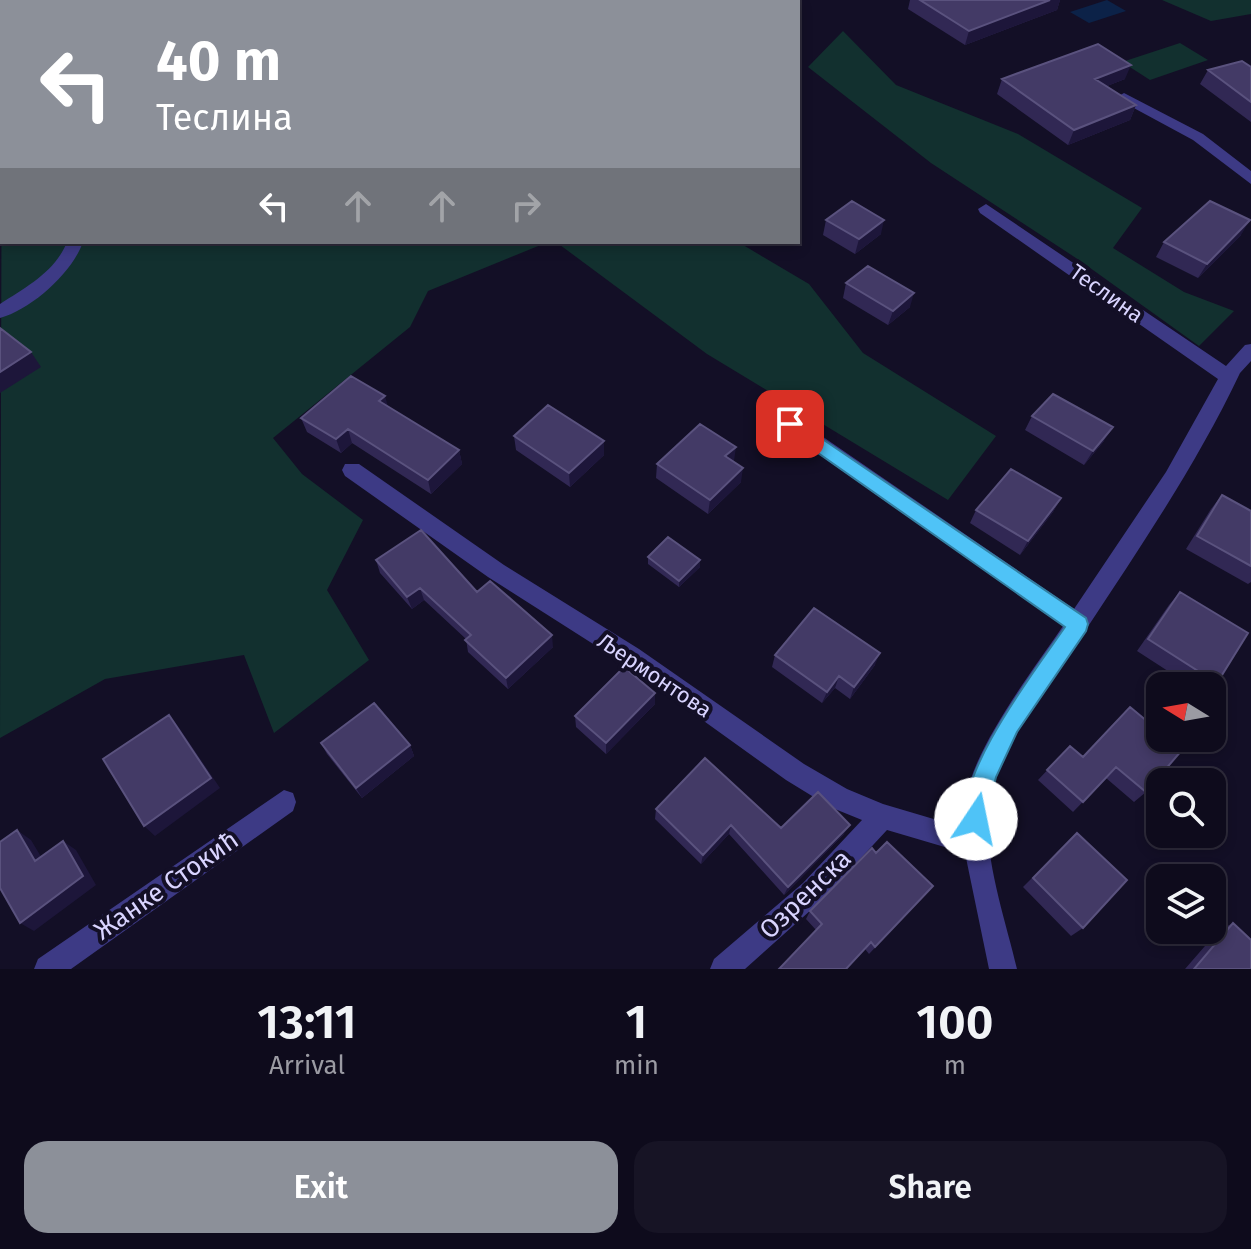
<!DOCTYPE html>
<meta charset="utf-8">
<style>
:root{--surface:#0e0b1c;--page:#171425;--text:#f1f3f6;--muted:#9b9ba3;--line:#2e2b3b;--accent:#8c9099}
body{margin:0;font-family:"Fira Sans",sans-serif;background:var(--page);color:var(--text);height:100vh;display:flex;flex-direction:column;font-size:30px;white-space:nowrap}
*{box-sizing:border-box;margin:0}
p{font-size:26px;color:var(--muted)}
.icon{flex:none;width:44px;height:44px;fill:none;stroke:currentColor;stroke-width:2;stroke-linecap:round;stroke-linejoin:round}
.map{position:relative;height:969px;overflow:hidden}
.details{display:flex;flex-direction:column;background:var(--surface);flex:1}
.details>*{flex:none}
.banner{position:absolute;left:0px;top:0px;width:800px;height:244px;box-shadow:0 4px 12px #0003,0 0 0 2px var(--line);background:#8c9099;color:#fff;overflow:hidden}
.needle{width:52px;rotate:281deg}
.tools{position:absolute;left:1146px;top:672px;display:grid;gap:16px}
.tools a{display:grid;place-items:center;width:80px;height:80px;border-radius:16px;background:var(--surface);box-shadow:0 4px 12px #0003,0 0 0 2px var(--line);font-size:40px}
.pin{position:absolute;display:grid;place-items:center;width:68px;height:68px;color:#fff;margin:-34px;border-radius:16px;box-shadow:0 4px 12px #0006}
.me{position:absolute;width:88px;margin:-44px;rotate:11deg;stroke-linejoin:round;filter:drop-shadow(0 0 6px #0008)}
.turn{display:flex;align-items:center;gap:28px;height:168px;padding:0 24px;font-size:36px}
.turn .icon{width:104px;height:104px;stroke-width:2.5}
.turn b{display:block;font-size:56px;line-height:68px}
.lanes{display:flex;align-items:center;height:76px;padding:0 24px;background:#0003;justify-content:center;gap:40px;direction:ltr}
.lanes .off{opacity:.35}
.eta{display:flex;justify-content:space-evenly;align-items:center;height:136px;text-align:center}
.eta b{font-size:48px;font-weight:600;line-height:56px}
.primary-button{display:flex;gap:16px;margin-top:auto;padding:16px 24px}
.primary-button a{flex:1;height:92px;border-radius:24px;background:var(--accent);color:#fff;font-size:32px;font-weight:600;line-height:92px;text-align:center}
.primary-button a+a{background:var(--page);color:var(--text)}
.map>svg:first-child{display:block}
.green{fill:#12302f}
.water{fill:#0c2248}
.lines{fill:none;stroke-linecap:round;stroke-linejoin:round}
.minor{fill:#3d3a85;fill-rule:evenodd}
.wall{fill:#312854}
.shaded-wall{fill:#1d163a}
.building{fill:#433a66;stroke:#5a527e;stroke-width:2}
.route{fill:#4fc3f7;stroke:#337fa1;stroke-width:2}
.labels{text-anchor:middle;stroke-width:8;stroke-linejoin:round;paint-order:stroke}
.street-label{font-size:22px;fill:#d9d4ff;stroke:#130f26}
.near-street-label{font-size:26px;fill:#d9d4ff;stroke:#130f26}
</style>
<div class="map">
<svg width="1251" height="969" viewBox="0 0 1251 969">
<rect width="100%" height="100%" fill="#130f26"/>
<!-- green -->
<path class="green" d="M178 0H687L170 2Z
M1162 0H1251V14L1211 21Z
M843 31 896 85 1018 134 1142 208 1113 248 1184 292 1234 311 1199 346 1079 260 931 163 808 67Z
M1180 43 1208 60 1150 80 1122 62Z
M2 44V242H548L428 291 410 327 273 438 302 474 363 520 327 590 369 660 274 733 244 655 105 679 0 738Z
M556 242H738L809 284 863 353 996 436 948 500 707 354Z"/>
<!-- water -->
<path class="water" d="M1107 0 1126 11 1089 23 1070 12Z"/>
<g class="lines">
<!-- minor -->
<path class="minor" d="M1124 93 1203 134 1251 171V184L1193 140 1119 100 1117 97Z
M986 204 1226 366 1245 345 1251 344V361L1240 373C1198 462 1141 546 1087 628 1059 671 1000 746 990 796 980 849 1005 917 1017 969H989L965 853 887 830 821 901 745 969H710L714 959 803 883 862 820 830 807 786 780 623 663 488 577 345 476 342 470 345 464H359L504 565 639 649 804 764 847 789 883 804 964 828C965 818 964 807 966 797 975 746 1033 670 1063 626L783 429 780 424 783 419H797L1074 609 1166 472 1218 379 980 213 978 209Z
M67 242H83C72 273 32 309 0 318V304C26 287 55 272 67 242Z
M284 790 293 793 296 802 293 811 71 969H34L38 959Z"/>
</g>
<!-- wall -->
<path class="wall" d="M910 0H1060L1057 10 965 45 908 9Z
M1251 67V122L1200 84 1208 70Z
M1002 79H1125L1107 86 1136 105 1130 120 1068 145 997 94Z
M826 220 881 234 855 254 823 235Z
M1241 235 1198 278 1156 257 1164 242Z
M846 283 910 307 888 325 843 298Z
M388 407 459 450 462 464 431 494 352 443 341 453 307 432 301 418Z
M1032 416 1104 441 1084 465 1025 430Z
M514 436 604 441V455L570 487 516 450Z
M734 461 733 462 741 482 708 514 656 478 657 464Z
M1222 495 1251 511V582L1248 584 1186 549 1211 509Z
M1061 498 1053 512 1020 555 970 523 976 510Z
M648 557 700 567 679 587 648 564Z
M376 560 477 592 553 647 508 689 468 652 466 639 424 600 412 609 380 573Z
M1180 592 1217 683 1212 688V686H1191L1137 651 1169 605Z
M775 655 875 665 850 699 835 688 822 703 772 667Z
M655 693V704L606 754 576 727 575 716Z
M1130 707 1146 792 1134 802 1106 778 1073 812 1038 780 1070 746 1083 757Z
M321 743 410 745 414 756 362 798 327 754Z
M656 809 781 828 844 834 784 895 729 834 701 864 655 819Z
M1077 833 1083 928 1071 936 1023 887Z
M876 853 933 886 869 954 865 949 816 930 806 919 810 911Z
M1233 923 1251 969H1185L1218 931Z"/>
<!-- shaded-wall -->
<path class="shaded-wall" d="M1050 0H1060L1057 10 965 45 969 31Z
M1131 65 1125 79 1089 93 1095 79Z
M1136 105 1130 120 1068 145 1074 130Z
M884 220 881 234 855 254 859 239Z
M1250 220 1241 235 1198 278 1207 264Z
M914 293 910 307 888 325 893 311Z
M31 352 41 367 0 393V372Z
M385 396 389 410 379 401Z
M1113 427 1104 441 1084 465 1093 451Z
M348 429 352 443 341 453 336 439Z
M604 441V455L570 487 569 473Z
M736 447 734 461 723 470 725 456Z
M459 450 462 464 431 494 428 480Z
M743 468 741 482 708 514 710 500Z
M1061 498 1053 512 1020 555 1028 541Z
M700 560V567L679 587V581Z
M420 588 424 600 412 609 407 597Z
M552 635 553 647 508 689 506 678Z
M880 653 875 665 850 699 854 687Z
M839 676 835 688 822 703 827 692Z
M655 693V704L606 754V743Z
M169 715 178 726 220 788 155 836 144 826Z
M410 745 414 756 362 798 356 788Z
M731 825 729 834 701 864 703 855Z
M850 825 844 834 784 895 788 887Z
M17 830 31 840 49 870 35 861Z
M63 841 76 850 96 885 34 931 20 923Z"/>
<!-- building -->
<path class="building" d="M731 0H753L751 2H727Z
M920 0H1050L969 31Z
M1098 44 1131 65 1095 79 1136 105 1074 130 1002 79Z
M1242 61 1251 67V102L1208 70Z
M852 201 884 220 859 239 826 220Z
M1210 201 1250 220 1207 264 1164 242Z
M868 266 914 293 893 311 846 283Z
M0 328 31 352 0 372Z
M351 376 385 396 379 401 459 450 428 480 348 429 336 439 301 418Z
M1053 394 1113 427 1093 451 1032 416Z
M548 405 604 441 569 473 514 436Z
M700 424 736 447 725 456 743 468 710 500 657 464Z
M1011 469 1061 498 1028 541 976 510Z
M1222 495 1251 511V566L1197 536Z
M421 530 477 592 490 581 552 635 506 678 465 640 471 635 420 588 407 597 376 560Z
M668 537 700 560 679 581 648 557Z
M1180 592 1248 633 1217 683 1148 639Z
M814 608 880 653 854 687 839 676 827 692 775 655Z
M624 667 655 693 606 743 575 716Z
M374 703 410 745 356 788 321 743Z
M1130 707 1160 732V738H1168L1182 750 1146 792 1116 767 1083 802 1047 770 1070 746 1083 757Z
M169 715 211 778 144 826 103 759Z
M705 758 781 828 818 792 850 825 788 887 731 825 703 855 656 809Z
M17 830 35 861 63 841 83 876 20 923 0 888V842Z
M1077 833 1127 880 1083 928 1033 878Z
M887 842 933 886 875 947 871 942 846 969H779L822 924 810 911 872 848 876 853Z
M1233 923 1251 940V969H1194Z"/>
<!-- route -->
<path class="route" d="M790 417 1086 618 1088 624 1086 631 1017 732 996 777 984 827 976 831 968 827C949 781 1039 665 1065 627L784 429 781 424 784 419Z"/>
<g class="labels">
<!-- street labels -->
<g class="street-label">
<text transform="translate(1107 293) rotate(35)" y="8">Теслина</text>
<text transform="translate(655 675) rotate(34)" y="8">Љермонтова</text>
</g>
<!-- near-street labels -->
<g class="near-street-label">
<text transform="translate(166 885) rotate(-35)" y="9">Жанке Стокић</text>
<text transform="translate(805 894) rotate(-44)" y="9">Озренска</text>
</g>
</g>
</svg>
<div class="tools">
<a><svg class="needle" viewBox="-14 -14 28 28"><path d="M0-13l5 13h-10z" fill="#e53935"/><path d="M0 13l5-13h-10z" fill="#9b9ba3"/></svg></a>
<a><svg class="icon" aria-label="search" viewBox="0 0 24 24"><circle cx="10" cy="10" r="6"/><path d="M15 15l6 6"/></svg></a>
<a><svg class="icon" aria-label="layers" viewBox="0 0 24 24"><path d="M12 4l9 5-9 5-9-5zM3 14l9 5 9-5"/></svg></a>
</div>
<div class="pin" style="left:790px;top:424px;background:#d93025"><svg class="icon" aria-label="arrive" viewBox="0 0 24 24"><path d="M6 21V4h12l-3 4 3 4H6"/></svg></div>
<svg class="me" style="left:976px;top:819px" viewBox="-20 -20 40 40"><circle r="19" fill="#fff"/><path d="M0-13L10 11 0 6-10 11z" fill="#4fc3f7"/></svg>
<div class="banner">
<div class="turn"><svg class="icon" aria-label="left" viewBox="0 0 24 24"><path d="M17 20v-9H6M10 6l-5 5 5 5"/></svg><div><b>40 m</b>Теслина</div></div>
<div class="lanes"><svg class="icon" aria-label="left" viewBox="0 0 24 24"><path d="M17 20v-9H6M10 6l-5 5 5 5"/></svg><svg class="icon off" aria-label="ahead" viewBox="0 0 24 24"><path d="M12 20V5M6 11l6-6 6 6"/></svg><svg class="icon off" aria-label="ahead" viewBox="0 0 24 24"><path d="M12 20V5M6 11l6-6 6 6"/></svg><svg class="icon off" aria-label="right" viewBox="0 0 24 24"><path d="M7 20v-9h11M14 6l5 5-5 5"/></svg></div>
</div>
</div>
<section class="details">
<div class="eta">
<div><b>13:11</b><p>Arrival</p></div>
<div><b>1</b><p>min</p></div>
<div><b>100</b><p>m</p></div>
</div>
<div class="primary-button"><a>Exit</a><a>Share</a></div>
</section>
